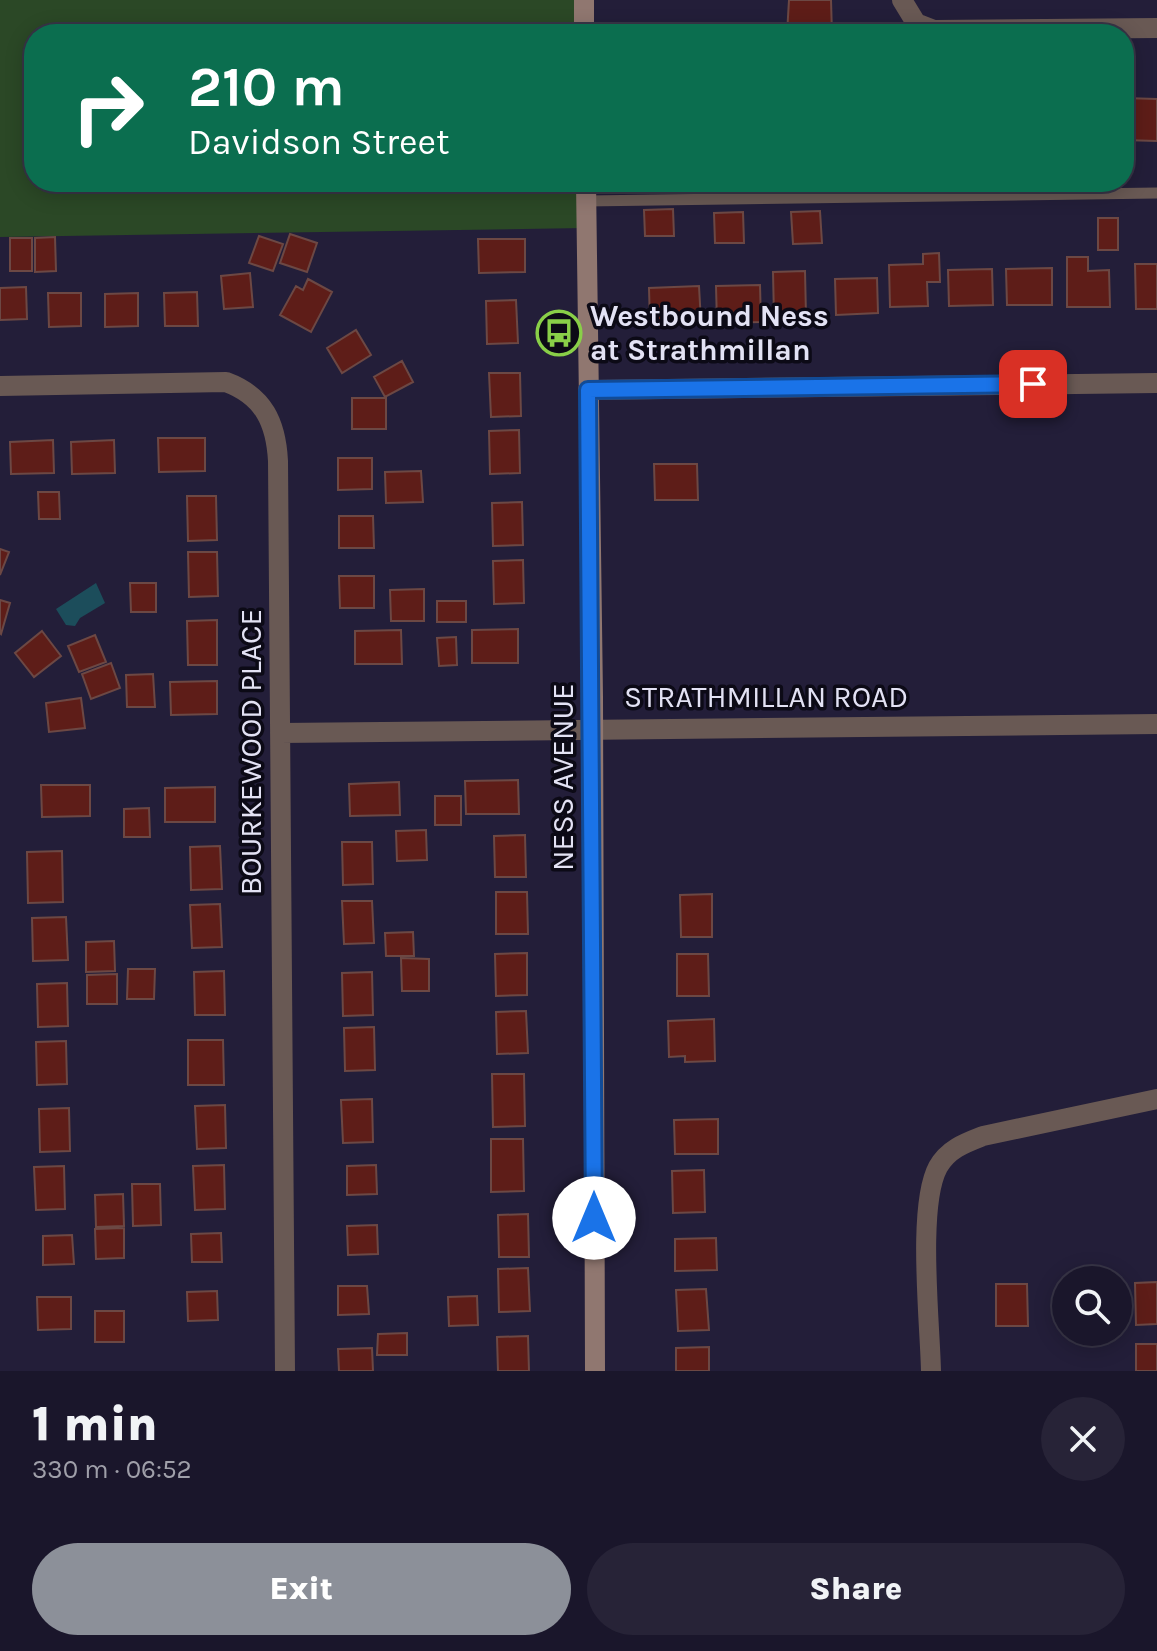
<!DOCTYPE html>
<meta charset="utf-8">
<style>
:root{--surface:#1a162b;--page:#272337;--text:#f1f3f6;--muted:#9f9fa9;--line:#383547;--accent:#8c9099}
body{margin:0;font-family:Karla,sans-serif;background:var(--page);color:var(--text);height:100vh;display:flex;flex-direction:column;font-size:30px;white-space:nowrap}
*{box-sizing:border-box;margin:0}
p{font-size:26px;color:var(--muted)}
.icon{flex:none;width:44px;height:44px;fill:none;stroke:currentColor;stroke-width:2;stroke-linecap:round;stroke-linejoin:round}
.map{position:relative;height:1371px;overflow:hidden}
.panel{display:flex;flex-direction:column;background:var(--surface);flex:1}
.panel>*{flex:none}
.banner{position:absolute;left:24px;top:24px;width:1110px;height:168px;border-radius:32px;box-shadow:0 4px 20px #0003,0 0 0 2px var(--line);background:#0b6e4f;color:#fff;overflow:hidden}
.tools{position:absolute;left:1052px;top:1266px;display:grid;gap:16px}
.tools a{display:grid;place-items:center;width:80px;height:80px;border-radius:50%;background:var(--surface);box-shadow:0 4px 20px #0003,0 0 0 2px var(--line);font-size:40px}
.pin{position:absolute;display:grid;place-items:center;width:68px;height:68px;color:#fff;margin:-34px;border-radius:16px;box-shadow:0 4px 12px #0006}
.me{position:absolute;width:88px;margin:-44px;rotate:0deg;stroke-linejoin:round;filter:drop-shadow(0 0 6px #0008)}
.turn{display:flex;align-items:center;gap:28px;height:168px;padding:0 32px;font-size:36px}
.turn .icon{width:104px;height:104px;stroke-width:2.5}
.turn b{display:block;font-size:56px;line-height:68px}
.round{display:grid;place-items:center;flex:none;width:84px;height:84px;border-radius:42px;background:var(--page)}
.head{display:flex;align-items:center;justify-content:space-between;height:136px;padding:0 32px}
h1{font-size:48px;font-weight:800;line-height:60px}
.button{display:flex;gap:16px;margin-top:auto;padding:16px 32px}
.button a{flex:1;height:92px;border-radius:48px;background:var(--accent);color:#fff;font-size:32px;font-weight:800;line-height:92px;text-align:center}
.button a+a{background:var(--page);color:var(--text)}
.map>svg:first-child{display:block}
.green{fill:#2b4826}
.water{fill:#1c4d5b}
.building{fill:#5e1d18;stroke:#6c4844;stroke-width:2}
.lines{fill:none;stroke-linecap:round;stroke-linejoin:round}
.lane{stroke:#695954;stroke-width:11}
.street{stroke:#695954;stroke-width:20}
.secondary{stroke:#907770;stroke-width:20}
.route-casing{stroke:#114b97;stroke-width:20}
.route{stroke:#1a73e8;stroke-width:14}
.labels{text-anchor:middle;stroke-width:7;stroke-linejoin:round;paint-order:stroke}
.poi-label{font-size:30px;font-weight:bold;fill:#e3e2f4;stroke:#0c0a16;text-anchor:start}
.street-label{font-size:30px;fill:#e3e2f4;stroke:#0c0a16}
</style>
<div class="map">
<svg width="1157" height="1371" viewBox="0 0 1157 1371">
<rect width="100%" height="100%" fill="#231e39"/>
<!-- green -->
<path class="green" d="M0 0H583V34H34V182H584L585 228 0 237Z"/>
<!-- water -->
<path class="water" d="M96 583 105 603 80 618 75 626 66 625 56 609Z"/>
<!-- building -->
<path class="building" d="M789 0H831L832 34H787Z
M1124 98 1157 99V141L1124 140Z
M673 209 674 236H645L644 210Z
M820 211 822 243 793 244 791 212Z
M743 212 744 243H715L714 213Z
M1098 218H1118V250H1098Z
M290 234 317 243 307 272 280 263Z
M259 236 283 244 273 271 249 263Z
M55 237 56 271 35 272V238Z
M10 238H32V271H10Z
M478 239H525V272L479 273Z
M939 253 940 282H927L928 306 890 307 889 265 923 264V254Z
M1067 257H1088V271L1109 270 1110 307H1067Z
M1135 264H1157V309H1136Z
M1052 268V305H1007L1006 269Z
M992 269 993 305 949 306 948 270Z
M805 271 806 316 774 317 773 272Z
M250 273 253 307 224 309 221 276Z
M877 278 878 313 836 315 835 279Z
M308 279 332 292 311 332 280 315 296 286 303 290Z
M760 285 761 322 717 323 716 286Z
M699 286 701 322 650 323 649 288Z
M26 287 27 319 0 320V288Z
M197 292 198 326H165L164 293Z
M48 293H81V326L49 327Z
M138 293V326L105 327V294Z
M516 300 518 343 487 344 486 301Z
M356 330 371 355 342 373 327 348Z
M402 361 413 382 385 397 374 377Z
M489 373H520L521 416 491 417Z
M352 398H386V429H352Z
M519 430 520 473 490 474 489 431Z
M158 438H205V471L159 472Z
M53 440 54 473 11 474 10 442Z
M114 440 115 473 72 474 71 442Z
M338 458H372V489L338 490Z
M654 464H697L698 500H655Z
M421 471 423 502 386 503 385 472Z
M38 492H59L60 519H39Z
M187 496H216L217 540 188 541Z
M522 502 523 545 493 546 492 503Z
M339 516H373L374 548H339Z
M0 549 9 552 0 575Z
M188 552H217L218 596 189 597Z
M523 560 524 603 494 604 493 561Z
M339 576H374V608H340Z
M130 583H156V612H131Z
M424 589V621H391L390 590Z
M0 600 10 603 1 634 0 633Z
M437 601H466V622H437Z
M217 620V665H188L187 621Z
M518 629V663H472V630Z
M401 630 402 664H355V631Z
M42 631 61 656 34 677 15 653Z
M95 635 106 662 79 672 68 646Z
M456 637 457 665 439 666 437 638Z
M111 663 120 688 91 699 82 674Z
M153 674 155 707H127L126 675Z
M217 681V714L171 715 170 682Z
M81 698 85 728 49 732 46 703Z
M518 780 519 814H466L465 781Z
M399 782 400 815 350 816 349 784Z
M41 785H90V816L42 817Z
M215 787V822H165V788Z
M435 796H461V825H435Z
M149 808 150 837H124V809Z
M426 830 427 860 397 861 396 831Z
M525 835 526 877H495L494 836Z
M342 842H372L373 884 343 885Z
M220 846 222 889 191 890 190 847Z
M62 851 63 902 28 903 27 852Z
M496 892H527L528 934H496Z
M712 894V937H681L680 895Z
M342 901H372L374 943 344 944Z
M220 904 222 947 192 948 190 905Z
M66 917 68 960 33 961 32 918Z
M413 932 414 956H386L385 933Z
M114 941 115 971 86 972V942Z
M527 953V995L496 996 495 954Z
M677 954H708L709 996H677Z
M401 958 429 959V991H402Z
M128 969H155L154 999H127Z
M224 971 225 1015H195L194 972Z
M372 972 373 1015 343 1016 342 973Z
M117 974V1004H87V975Z
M67 983 68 1026 38 1027 37 984Z
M526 1011 528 1053 497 1054 496 1012Z
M714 1019 715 1061 685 1062V1056L669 1057 668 1021Z
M374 1027 375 1070 345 1071 344 1028Z
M188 1040H223L224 1085H188Z
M66 1041 67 1084 37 1085 36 1042Z
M492 1074H524L525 1126 493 1127Z
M372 1099 373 1142 343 1143 341 1100Z
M225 1105 226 1148 197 1149 195 1106Z
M69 1108 70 1151 40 1152 39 1109Z
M718 1119V1154H675L674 1120Z
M491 1139H523L524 1191 491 1192Z
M224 1165 225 1209 195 1210 193 1166Z
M376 1165 377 1194 347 1195V1166Z
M64 1166 65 1209 36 1210 34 1167Z
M704 1170 705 1212 673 1213 672 1171Z
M132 1184H160L161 1225 133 1226Z
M123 1194 124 1226 96 1227 95 1195Z
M528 1214 529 1257H499L498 1215Z
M377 1225 378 1254 348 1255 347 1226Z
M124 1228V1258L96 1259 95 1229Z
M221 1233 222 1262H192L191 1234Z
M72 1235 74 1264 43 1265V1236Z
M716 1238 717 1270 675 1271V1239Z
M528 1268 530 1311 499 1312 498 1269Z
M1157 1282V1324L1136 1325 1135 1283Z
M996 1284H1027L1028 1326H996Z
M338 1286H367L369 1314 338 1315Z
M706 1289 709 1330 678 1331 676 1290Z
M217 1291 218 1320 188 1321 187 1292Z
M477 1296 478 1325 449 1326 448 1297Z
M37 1297H71V1329L38 1330Z
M95 1311H124V1342H95Z
M407 1333V1355H377L378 1334Z
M528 1336 529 1371H498L497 1337Z
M1136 1344H1157V1371H1136Z
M709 1347V1371H676V1348Z
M372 1348 373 1371H339L338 1349Z"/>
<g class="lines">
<!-- lane -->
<path class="lane" d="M586 201 1157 193"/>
<!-- street -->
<path class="street" d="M902 0 916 23 934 30 1157 28
M0 386 226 382C264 396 276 423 278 461L285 1371
M588 390 1157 383
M280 733 1157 724
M931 1371C930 1323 917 1206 938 1167 948 1149 965 1143 983 1136L1157 1099"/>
<!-- secondary -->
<path class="secondary" d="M584 0V34
M586 182 593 697 595 1371"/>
</g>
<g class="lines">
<!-- route casing -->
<g class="route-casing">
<path id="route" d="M594 1218 588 390 1033 384"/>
</g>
<!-- route -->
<use href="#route" class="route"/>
</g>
<!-- icons -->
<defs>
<g id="bus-ring" transform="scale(2.3)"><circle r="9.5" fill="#0c0a16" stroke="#89cf48" stroke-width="1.5"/><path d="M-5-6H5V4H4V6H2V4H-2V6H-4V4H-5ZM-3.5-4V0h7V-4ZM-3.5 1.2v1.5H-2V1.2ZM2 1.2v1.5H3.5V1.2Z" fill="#89cf48"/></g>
</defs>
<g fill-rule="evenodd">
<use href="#bus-ring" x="559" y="333"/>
</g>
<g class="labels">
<!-- poi labels -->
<g class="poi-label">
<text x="590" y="326">Westbound Ness<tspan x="590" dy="34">at Strathmillan</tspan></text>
</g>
<!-- street labels -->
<g class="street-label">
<text x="766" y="707">STRATHMILLAN ROAD</text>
<text transform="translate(251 752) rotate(-90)" y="10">BOURKEWOOD PLACE</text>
<text transform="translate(563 777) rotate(-90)" y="10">NESS AVENUE</text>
</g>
</g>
</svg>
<div class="tools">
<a><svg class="icon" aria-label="search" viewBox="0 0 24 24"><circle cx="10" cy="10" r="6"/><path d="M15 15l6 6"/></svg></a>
</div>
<div class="pin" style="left:1033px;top:384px;background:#d93025"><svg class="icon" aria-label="arrive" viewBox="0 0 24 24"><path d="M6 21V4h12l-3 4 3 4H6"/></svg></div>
<svg class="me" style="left:594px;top:1218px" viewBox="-20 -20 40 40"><circle r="19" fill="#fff"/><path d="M0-13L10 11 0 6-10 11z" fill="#1a73e8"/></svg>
<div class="banner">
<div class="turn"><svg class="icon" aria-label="right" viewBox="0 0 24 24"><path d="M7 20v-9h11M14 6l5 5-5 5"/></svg><div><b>210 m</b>Davidson Street</div></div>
</div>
</div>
<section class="panel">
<div class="head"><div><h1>1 min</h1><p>330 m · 06:52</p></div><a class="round"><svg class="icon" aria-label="close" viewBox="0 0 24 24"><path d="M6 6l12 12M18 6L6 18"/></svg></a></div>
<div class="button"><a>Exit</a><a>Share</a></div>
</section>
